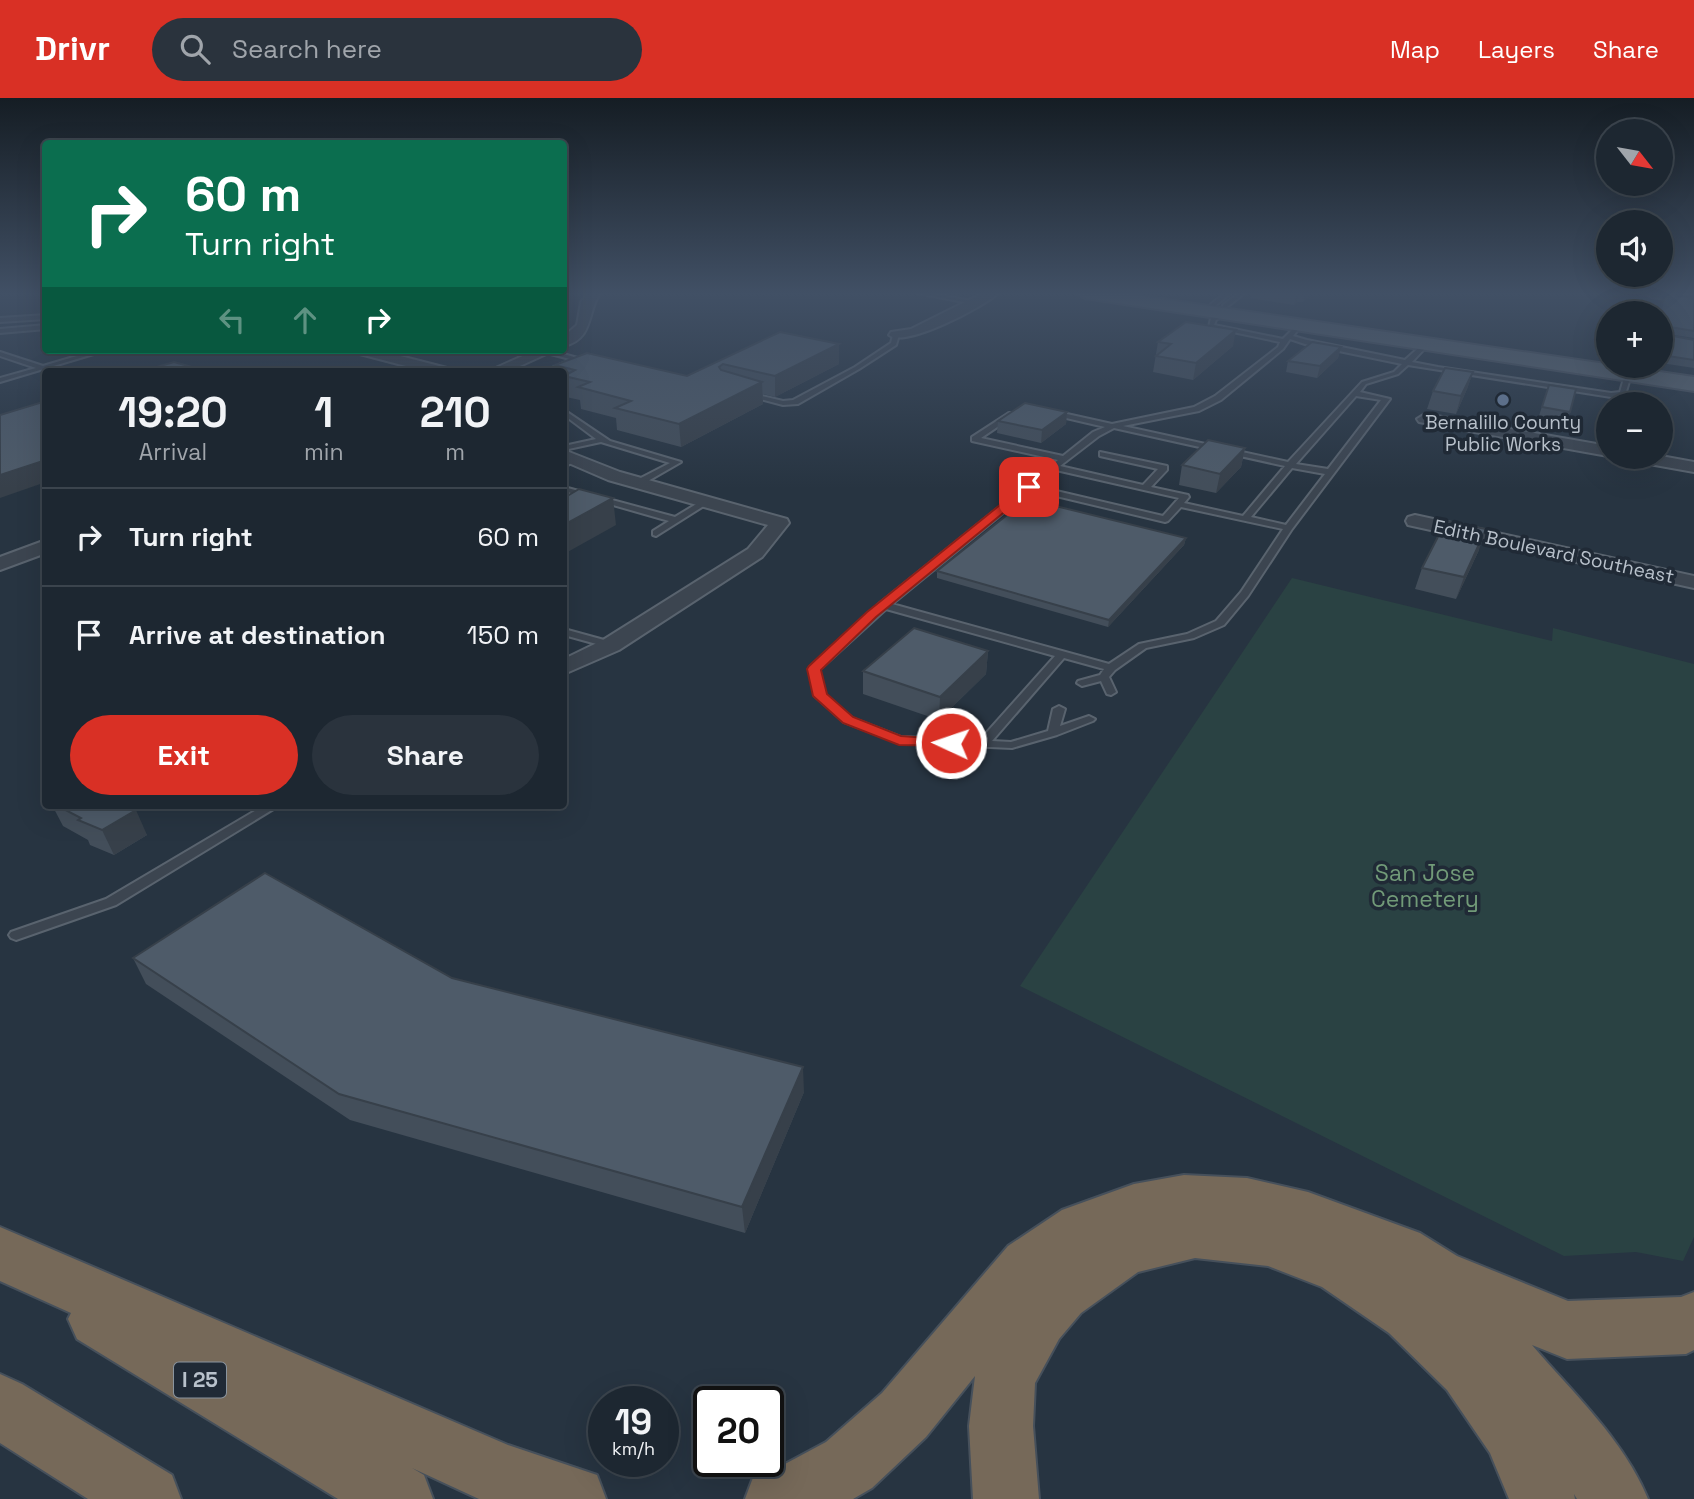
<!DOCTYPE html>
<meta charset="utf-8">
<style>
:root{--surface:#1d2731;--page:#2a333d;--text:#f1f3f6;--muted:#a0a5ab;--line:#3b444d;--accent:#d93025}
body{margin:0;font-family:"Space Grotesk",sans-serif;background:var(--page);color:var(--text);height:100vh;display:flex;flex-direction:column;font-size:26px;white-space:nowrap}
*{box-sizing:border-box;margin:0}
p{font-size:23px;color:var(--muted)}
.icon{flex:none;width:38px;height:38px;fill:none;stroke:currentColor;stroke-width:2;stroke-linecap:round;stroke-linejoin:round}
.map{position:relative;flex:1;overflow:hidden}
.drawer{position:absolute;left:42px;top:270px;width:525px;height:441px;display:flex;flex-direction:column;background:var(--surface);border-radius:7px;box-shadow:0 7px 28px #0002,0 0 0 2px var(--line)}
.drawer>*{flex:none}
.hud{position:absolute;left:42px;top:42px;width:525px;height:214px;border-radius:7px;box-shadow:0 7px 28px #0002,0 0 0 2px var(--line);background:#0b6e4f;color:#fff;overflow:hidden}
.needle{width:46px;rotate:121deg}
.buttons{position:absolute;left:1596px;top:21px;display:grid;gap:14px}
.buttons a{display:grid;place-items:center;width:77px;height:77px;border-radius:50%;background:var(--surface);box-shadow:0 7px 28px #0002,0 0 0 2px var(--line);font-size:35px}
.speed{position:absolute;left:588px;top:1288px;display:flex;gap:14px;font-size:35px;font-weight:700;text-align:center}
.speed>*{display:grid;place-content:center;width:91px;height:91px;border-radius:50%;background:var(--surface);box-shadow:0 7px 28px #0002,0 0 0 2px var(--line);line-height:1}
.speed small{font-size:18px;font-weight:400}
.speed .limit{border:4px solid #111;border-radius:10px;background:#fff;color:#111}
.pin{position:absolute;display:grid;place-items:center;width:60px;height:60px;color:#fff;margin:-30px;border-radius:14px;box-shadow:0 4px 10px #0006}
.me{position:absolute;width:77px;margin:-38px;rotate:273deg;stroke-linejoin:round;filter:drop-shadow(0 0 5px #0008)}
.turn{display:flex;align-items:center;gap:24px;height:147px;padding:0 28px;font-size:32px}
.turn .icon{width:91px;height:91px;stroke-width:2.5}
.turn b{display:block;font-size:49px;line-height:60px}
.lanes{display:flex;align-items:center;height:66px;padding:0 28px;background:#0003;justify-content:center;gap:35px;direction:ltr}
.lanes .off{opacity:.35}
.eta{display:flex;justify-content:space-evenly;align-items:center;height:119px;text-align:center}
.eta b{font-size:42px;font-weight:600;line-height:49px}
.action{display:flex;gap:14px;margin-top:auto;padding:14px 28px}
.action a{flex:1;height:80px;border-radius:42px;background:var(--accent);color:#fff;font-size:28px;font-weight:600;line-height:80px;text-align:center}
.action a+a{background:var(--page);color:var(--text)}
ul{padding:0;list-style:none}
li{display:flex;align-items:center;gap:21px;height:98px;padding:0 28px;border-top:2px solid var(--line)}
li div{flex:1}
li b{display:block;font-size:26px}
li em{font-style:normal}
header{display:flex;align-items:center;gap:42px;box-sizing:border-box;height:98px;padding:0 35px;background:var(--accent);color:#fff}
header strong{font-size:33px}
nav{display:flex;gap:38px;margin-inline-start:auto;font-size:24px}
.search{width:490px;height:63px;background:var(--page);display:flex;align-items:center;gap:18px;box-sizing:border-box;padding:0 24px;border-radius:38px;color:var(--muted);font-size:26px}
.map>svg:first-child{display:block}
.green{fill:#2a4243}
.lines{fill:none;stroke-linecap:round;stroke-linejoin:round}
.service-casing{stroke:#59636e;stroke-width:4}
.minor-casing{stroke:#59636e;stroke-width:4}
.primary-casing{stroke:#48515d;stroke-width:4}
.motorway-casing{stroke:#46505b;stroke-width:4}
.service{fill:#3c4550;fill-rule:evenodd}
.minor{fill:#3c4550;fill-rule:evenodd}
.primary{fill:#5a6570;fill-rule:evenodd}
.motorway{fill:#766959;fill-rule:evenodd}
.wall{fill:#434e5a}
.shaded-wall{fill:#37404a}
.building{fill:#4e5b69;stroke:#37404a;stroke-width:2}
.route{fill:#d93025;stroke:#8d1f18;stroke-width:2}
.service-dot{fill:#5c6f8a;stroke:#202a36;stroke-width:2.5}
.labels{text-anchor:middle;stroke-width:7;stroke-linejoin:round;paint-order:stroke}
.far-poi-label{font-size:19px;fill:#b8c1cb;stroke:#202a36}
.far-street-label{font-size:19px;fill:#b8c1cb;stroke:#202a36}
.shield{fill:#202a36;stroke:#8a949e;stroke-width:2}
.shield-label{font-size:21px;font-weight:bold;fill:#b8c1cb}
.park-label{font-size:23px;fill:#719a78;stroke:#202a36}
</style>
<header>
<strong>Drivr</strong>
<div class="search"><svg class="icon" aria-label="search" viewBox="0 0 24 24"><circle cx="10" cy="10" r="6"/><path d="M15 15l6 6"/></svg>Search here</div>
<nav><a>Map</a><a>Layers</a><a>Share</a></nav>
</header>
<div class="map">
<svg width="1694" height="1401" viewBox="0 0 1694 1401">
<rect width="100%" height="100%" fill="#273441"/>
<!-- green -->
<path class="green" d="M1292 480 1552 543 1553 530 1694 566V1139L1683 1163 1636 1154 1564 1158 1020 888Z"/>
<g class="lines">
<!-- service casing -->
<g class="service-casing">
<path id="service" d="M917 195H929L977 204 974 206Z
M1225 195H1231L1215 208H1211V206Z
M1239 195H1245L1227 209H1223V207Z
M1222 214 1225 216 1216 222 1214 227 1283 241 1299 225 1302 227 1293 238 1307 242 1405 262 1424 245H1428V247L1412 264 1438 269 1611 295 1620 294 1625 277 1628 275 1631 277 1625 297 1611 299 1408 267 1398 276 1366 286 1360 294 1390 301 1292 431 1248 498 1224 527 1194 540 1146 550 1115 572 1109 579 1116 594 1111 597 1107 596 1101 583 1082 588 1077 585 1078 583 1100 577 1104 571 1064 560 992 643 1011 644 1048 633 1053 611 1059 608 1065 611 1060 628 1089 618 1095 621 1093 623 1057 637 1012 650 899 645 844 624 815 598 809 571 810 569 880 505 1058 362 972 343V339L1009 315H1012V319L981 340 1063 358 1093 334 1105 329 1049 316V312L1112 326 1194 309 1215 298 1278 249 1280 244 1209 229 1211 220ZM1290 241 1305 246 1402 266 1394 274 1362 284 1288 364 1123 328 1199 313 1221 302 1283 251ZM1356 298 1381 302 1328 371 1296 366ZM1114 330 1285 368 1243 418 1184 405 1189 399 1188 397 1151 389 1167 372V368L1100 354V358L1158 371 1143 387 1060 368 1099 338ZM1292 370 1325 376 1286 427 1251 419ZM1056 372 1179 400 1163 418 1035 388ZM1031 392 1165 424 1168 423 1181 409 1283 431 1241 494 1216 523 1187 536 1139 546 1109 566 892 506ZM886 511 1055 558 980 642 901 639 852 620 825 597 819 572Z
M46 217V221L0 224V220Z
M46 227V231L0 235V231Z
M896 235 899 237 896 247 859 271 798 306 783 307 745 297 749 295 783 303 793 302 855 269 891 245 893 237Z
M97 252H107L0 284V280L36 270 0 258V254L43 268Z
M542 252H549L592 264 589 266 543 254Z
M568 263 573 264 554 273H545Z
M564 312 610 343 681 364 641 387H635V383L670 365 601 344 564 352V348L596 341 564 317Z
M570 360 577 362 564 369V364Z
M564 389 675 419 703 402 710 404 656 438 653 437V433L669 423 564 393Z
M564 531 615 545 616 547 611 550 564 537Z
M265 707H280L116 807 16 842 11 840 9 837 11 834 106 801Z"/>
</g>
<!-- minor casing -->
<g class="minor-casing">
<path id="minor" d="M588 195H600C587 214 594 241 564 248V238L577 227 581 204Z
M983 195H998C984 209 905 250 889 237L891 234 911 231Z
M1645 195 1694 197V205L1651 199Z
M354 252H377L447 270 449 273H425L356 255Z
M536 252H555L509 273H489Z
M1425 316 1608 348V358L1419 324 1417 321Z
M564 352 620 374 787 421 789 425 762 459 619 552 564 576V561L603 542 748 451 768 427 608 382 564 363Z
M1661 358 1694 364V374L1638 364 1630 359Z
M1415 417 1694 478V490L1408 427 1406 423 1408 419Z
M46 442V455L0 472V459Z"/>
</g>
<!-- primary casing -->
<g class="primary-casing">
<path id="primary" d="M1076 195H1120L1694 279V293L1085 200Z"/>
</g>
<!-- motorway casing -->
<g class="motorway-casing">
<path id="motorway" d="M1184 1077 1247 1080 1308 1094 1420 1135 1457 1158 1568 1203 1681 1199 1694 1194V1252L1686 1256 1567 1261 1532 1247C1573 1295 1624 1342 1648 1401H1577L1574 1396 1575 1401H1509L1490 1355 1447 1292 1389 1235 1322 1189 1268 1168 1195 1160 1138 1174 1081 1215 1059 1241 1035 1285 1033 1328 1039 1401H973L969 1328 975 1278 926 1339 872 1390 853 1401H745L754 1377 785 1366 826 1344 882 1295 1008 1148 1062 1112 1134 1086Z
M0 1129 508 1347 597 1377 606 1401H479L412 1370 424 1377 433 1401H338L77 1241 68 1221 71 1215 0 1183Z
M0 1276 22 1286 172 1377 181 1401H88L0 1345Z"/>
</g>
<!-- service -->
<use href="#service" class="service"/>
<!-- minor -->
<use href="#minor" class="minor"/>
<!-- primary -->
<use href="#primary" class="primary"/>
<!-- motorway -->
<use href="#motorway" class="motorway"/>
</g>
<!-- wall -->
<path class="wall" d="M1252 195H1312L1303 204H1297L1294 207 1250 200Z
M1399 195H1417L1415 197Z
M1665 196 1694 200V240L1662 235V236L1694 242V270L1661 265V215H1659Z
M780 234 839 246V266L775 299 763 296V306L681 349 617 332 616 320 581 311 580 302 566 299 565 290H564V273H556L555 267 687 278Z
M1158 244 1233 248 1193 282 1153 274Z
M1341 249 1338 260 1317 280 1286 274 1288 263Z
M1473 274 1467 291 1456 316 1427 311 1433 293Z
M1549 287 1570 314 1563 332 1536 327Z
M1067 314 1066 326 1041 345 997 335 998 323Z
M1245 350 1241 369 1216 395 1179 387 1182 367Z
M1186 440 1184 447 1108 529 937 480V473Z
M1479 452 1456 501 1415 491 1422 470Z
M988 553 986 576 939 622 863 596V573Z
M52 707H125L147 737 114 757 90 747 88 742 63 728Z
M133 860 452 880 804 994 745 1135 350 1022 146 886Z"/>
<!-- shaded-wall -->
<path class="shaded-wall" d="M1297 195H1299L1297 204 1294 207Z
M1305 195H1312L1303 204Z
M1236 232 1233 248 1193 282 1196 265Z
M839 246V266L775 299V278Z
M1341 249 1338 260 1317 280 1320 268Z
M1473 274 1467 291 1456 316 1461 298Z
M762 284 763 306 681 349 679 326Z
M1067 314 1066 326 1041 345 1042 332Z
M1245 350 1241 369 1216 395 1220 376Z
M46 362V384L0 400V377Z
M613 400 616 427 564 456V427Z
M1486 431 1479 452 1456 501 1464 479Z
M1186 440 1184 447 1108 529 1109 522Z
M988 553 986 576 939 622 940 599Z
M136 712 147 737 114 757 102 732Z
M803 969 804 994 745 1135 742 1109Z"/>
<!-- building -->
<path class="building" d="M1665 196 1694 200V233L1664 228 1661 231 1662 236 1694 242V262L1661 257 1660 215Z
M1186 224 1236 232 1196 265 1156 258 1171 246 1158 244Z
M780 234 839 246 775 278 723 266 719 269 721 272 762 284 679 326 615 310 631 303 578 289 590 284 564 278 575 272 555 267 587 255 687 278Z
M1312 244 1341 249 1320 268 1288 263Z
M174 264 206 273H143Z
M1445 270 1473 274 1461 298 1433 293Z
M1549 287 1576 291 1570 314 1542 309Z
M46 303V362L0 377V317Z
M1025 305 1067 314 1042 332 998 323Z
M1208 342 1245 350 1220 376 1182 367Z
M579 391 613 400 564 427V400Z
M1027 401 1186 440 1109 522 937 473Z
M1446 423 1486 431 1464 479 1422 470Z
M914 530 988 553 940 599 863 573Z
M56 707H125L136 712 102 732 78 722 81 720Z
M265 775 452 880 803 969 742 1109 339 996 133 860Z"/>
<!-- sky -->
<linearGradient id="sky" x2="0" y2="1"><stop stop-color="#151d24"/><stop offset="0.5" stop-color="#415065"/><stop offset="1" stop-color="#415065" stop-opacity="0"/></linearGradient>
<rect width="1694" height="391" fill="url(#sky)"/>
<!-- route -->
<path class="route" d="M1026 386 1035 389 876 519 821 572 827 596 853 619 901 638 956 642 959 645 956 648 899 647 843 625 813 598 807 571 809 568 867 514Z"/>
<!-- markers -->
<circle class="service-dot" cx="1503" cy="302" r="7"/>
<g class="labels">
<!-- far-poi labels -->
<g class="far-poi-label">
<text x="1503" y="331">Bernalillo County<tspan x="1503" dy="22">Public Works</tspan></text>
</g>
<!-- far-street labels -->
<g class="far-street-label">
<text transform="translate(1554 453) rotate(12)" y="7">Edith Boulevard Southeast</text>
</g>
<!-- shield labels -->
<rect class="shield" x="174" y="1264.5" width="52" height="35" rx="5"/>
<g class="shield-label">
<text x="200" y="1289">I 25</text>
</g>
<!-- park labels -->
<g class="park-label">
<text x="1425" y="783">San Jose<tspan x="1425" dy="26">Cemetery</tspan></text>
</g>
</g>
</svg>
<div class="buttons">
<a><svg class="needle" viewBox="-14 -14 28 28"><path d="M0-13l5 13h-10z" fill="#e53935"/><path d="M0 13l5-13h-10z" fill="#a0a5ab"/></svg></a>
<a><svg class="icon" aria-label="sound" viewBox="0 0 24 24"><path d="M4 9h4l5-4v14l-5-4H4zM17 9q2 3 0 6"/></svg></a>
<a>+</a>
<a>−</a>
</div>
<div class="speed"><div>19<small>km/h</small></div><div class="limit">20</div></div>
<div class="pin" style="left:1029px;top:389px;background:#d93025"><svg class="icon" aria-label="arrive" viewBox="0 0 24 24"><path d="M6 21V4h12l-3 4 3 4H6"/></svg></div>
<svg class="me" style="left:951px;top:645px" viewBox="-20 -20 40 40"><circle r="17" fill="#d93025" stroke="#fff" stroke-width="3"/><path d="M0-11L8 9 0 5-8 9z" fill="#fff"/></svg>
<div class="hud">
<div class="turn"><svg class="icon" aria-label="right" viewBox="0 0 24 24"><path d="M7 20v-9h11M14 6l5 5-5 5"/></svg><div><b>60 m</b>Turn right</div></div>
<div class="lanes"><svg class="icon off" aria-label="left" viewBox="0 0 24 24"><path d="M17 20v-9H6M10 6l-5 5 5 5"/></svg><svg class="icon off" aria-label="ahead" viewBox="0 0 24 24"><path d="M12 20V5M6 11l6-6 6 6"/></svg><svg class="icon" aria-label="right" viewBox="0 0 24 24"><path d="M7 20v-9h11M14 6l5 5-5 5"/></svg></div>
</div>
<section class="drawer">
<div class="eta">
<div><b>19:20</b><p>Arrival</p></div>
<div><b>1</b><p>min</p></div>
<div><b>210</b><p>m</p></div>
</div>
<ul>
<li><svg class="icon" aria-label="right" viewBox="0 0 24 24"><path d="M7 20v-9h11M14 6l5 5-5 5"/></svg><div><b>Turn right</b></div><em>60 m</em></li>
<li><svg class="icon" aria-label="arrive" viewBox="0 0 24 24"><path d="M6 21V4h12l-3 4 3 4H6"/></svg><div><b>Arrive at destination</b></div><em>150 m</em></li>
</ul>
<div class="action"><a>Exit</a><a>Share</a></div>
</section>
</div>
